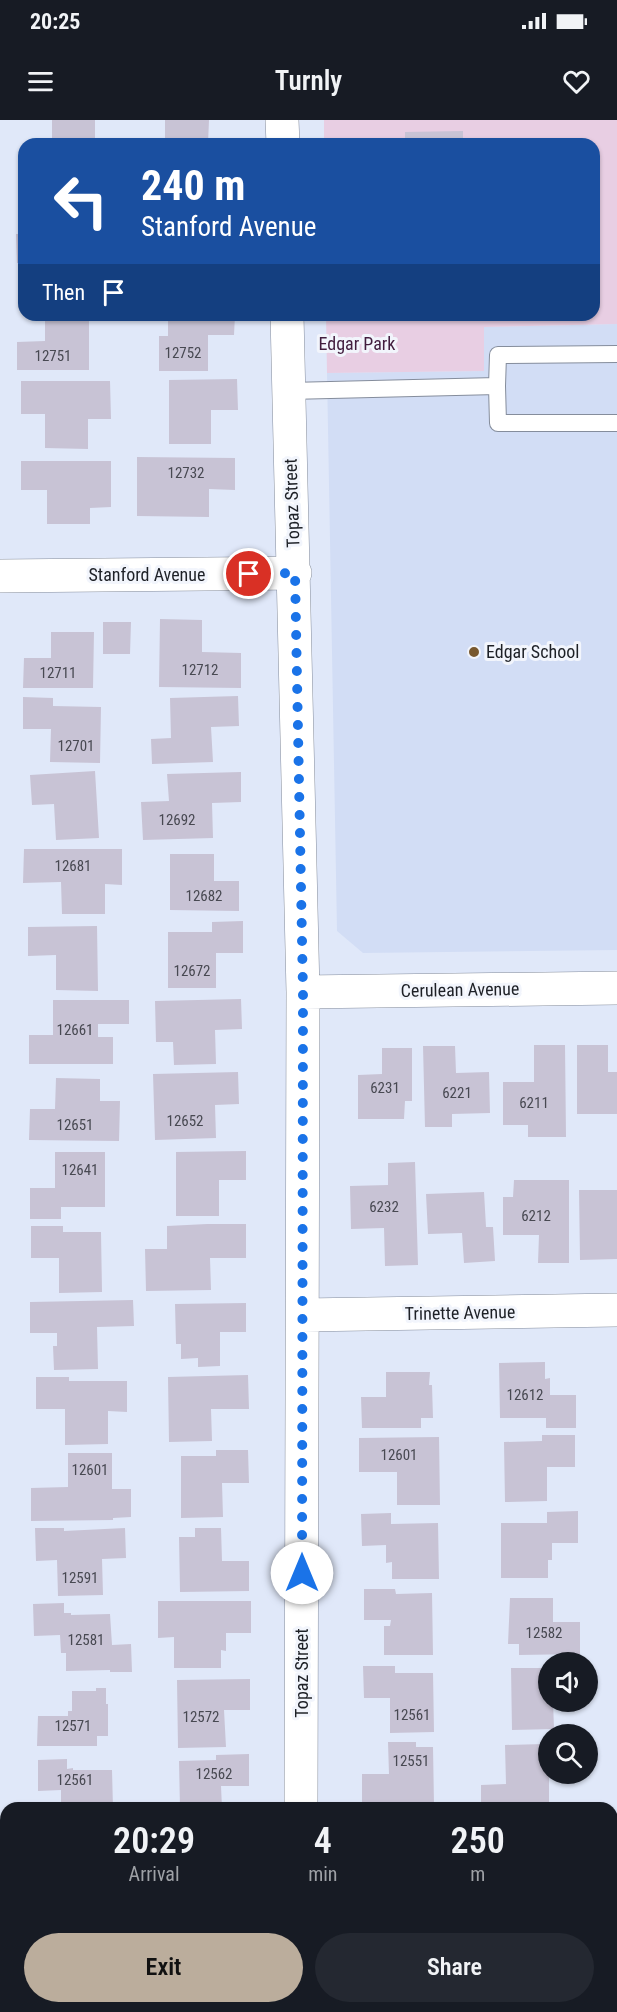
<!DOCTYPE html>
<style>
:root{--surface:#171b24;--page:#242831;--text:#f1f3f6;--muted:#9ea1a6;--accent:#bbad9c}
body{margin:0;font-family:"Roboto Condensed",sans-serif;background:var(--page);color:var(--text);height:100vh;display:flex;flex-direction:column;font-size:22px;white-space:nowrap}
*{box-sizing:border-box;margin:0}
p{font-size:20px;color:var(--muted)}
.icon{flex:none;width:33px;height:33px;fill:none;stroke:currentColor;stroke-width:2;stroke-linecap:round;stroke-linejoin:round}
.map{position:relative;flex:1;overflow:hidden}
.drawer{position:absolute;left:0px;top:1682px;width:618px;height:212px;display:flex;flex-direction:column;background:var(--surface);border-radius:18px 18px 0 0;box-shadow:0 2px 4px #0004}
.drawer>*{flex:none}
.top-card{position:absolute;left:18px;top:18px;width:582px;height:183px;border-radius:18px;box-shadow:0 2px 4px #0004;background:#1a4fa0;color:#fff;overflow:hidden}
.tools{position:absolute;left:538px;top:1532px;display:grid;gap:12px}
.tools a{display:grid;place-items:center;width:60px;height:60px;border-radius:50%;background:var(--surface);box-shadow:0 2px 4px #0004;font-size:30px}
.pin{position:absolute;display:grid;place-items:center;width:51px;height:51px;color:#fff;margin:-26px;border:3px solid #fff;border-radius:50%;box-shadow:0 2px 6px #0007}
.me{position:absolute;width:66px;margin:-33px;rotate:0deg;stroke-linejoin:round;filter:drop-shadow(0 0 4px #0008)}
.turn{display:flex;align-items:center;gap:21px;height:126px;padding:0 24px;font-size:27px}
.turn .icon{width:78px;height:78px;stroke-width:2.5}
.turn b{display:block;font-size:42px;line-height:51px}
.then{display:flex;align-items:center;height:57px;padding:0 24px;background:#0003;gap:12px;font-size:22px}
.eta{display:flex;justify-content:space-evenly;align-items:center;height:102px;text-align:center}
.eta b{font-size:36px;font-weight:600;line-height:42px}
.button{display:flex;gap:12px;margin-top:auto;padding:12px 24px}
.button a{flex:1;height:69px;border-radius:36px;background:var(--accent);color:#111;font-size:24px;font-weight:600;line-height:69px;text-align:center}
.button a+a{background:var(--page);color:var(--text)}
.status{display:flex;justify-content:space-between;align-items:center;height:42px;padding:0 30px;background:var(--surface);direction:ltr}
.status svg{height:16px;fill:currentColor}
header{display:flex;justify-content:space-between;align-items:center;height:78px;padding:0 24px;background:var(--surface);font-size:27px;font-weight:600}
.map>svg:first-child{display:block}
.built{fill:#d2ddf5}
.green{fill:#e8cee3}
.building{fill:#c8c3d5}
.lines{fill:none;stroke-linecap:round;stroke-linejoin:round}
.lane-casing{stroke:#858d9c;stroke-width:18}
.street-casing{stroke:#858d9c;stroke-width:34}
.lane{stroke:#fff;stroke-width:16}
.street{stroke:#fff;stroke-width:33}
.route{stroke:#1a73e8;stroke-width:10;stroke-dasharray:0 18}
.poi-dot{fill:#78582e;stroke:#f2f5fc;stroke-width:2}
.labels{text-anchor:middle;stroke-width:6;stroke-linejoin:round;paint-order:stroke}
.number-label{font-size:15px;fill:#484952}
.park-label{font-size:18px;fill:#421d3e;stroke:#f2f5fc}
.street-label{font-size:18px;fill:#1d2026;stroke:#f2f5fc}
.poi-label{font-size:18px;fill:#1d2026;stroke:#f2f5fc;text-anchor:start}
</style>
<div class="status"><b>20:25</b><svg viewBox="0 0 49 12"><path d="M0 12V9h3v3zM5 12V6h3v6zM10 12V3h3v9zM15 12V0h3v12zM26 1h20v11H26zM47 4h2v5h-2z"/></svg></div>
<header><svg class="icon" aria-label="menu" viewBox="0 0 24 24"><path d="M4 6h16M4 12h16M4 18h16"/></svg>Turnly<svg class="icon" aria-label="heart" viewBox="0 0 24 24"><path d="M12 20l-8-8c-3-5 5-10 8-4 3-6 11-1 8 4z"/></svg></header>
<div class="map">
<svg width="617" height="1892" viewBox="0 0 617 1892">
<rect width="100%" height="100%" fill="#e0e8f9"/>
<!-- built -->
<path class="built" d="M617 204V830L363 833 337 811 327 253 484 251V207Z"/>
<!-- green -->
<path class="green" d="M324 0H617V204L484 207V251L327 253 326 195H594V24H324Z"/>
<!-- building -->
<path class="building" d="M52 0H95V24H52Z
M165 0H209L208 24H165Z
M463 11V24H405V12Z
M18 34H24V67H18Z
M16 114H24V143H17Z
M45 195H89V250H17V222L45 221Z
M168 195H235L234 215H208V251H159V216H168Z
M237 259 238 290H211V324H169V260Z
M21 261H110L111 299H88V329L45 328V294H21Z
M137 337 235 338V370L209 369V397L137 396Z
M21 341H111V387L90 388V404H47V370H21Z
M160 499 202 500V532L241 533V568L159 567Z
M103 502H131L130 534H103Z
M51 512H94L93 568H23L24 538H51Z
M238 576 239 606 211 607 213 642 152 644 151 619 171 618 170 578Z
M23 577 53 578V586L101 587 100 643 50 642 51 609H23Z
M95 651 99 718 56 720 54 684 32 685 30 655Z
M241 652V682L212 683 213 718 143 720 141 682 169 681 167 654Z
M24 729H122V765L105 764V794H62L61 762 23 763Z
M170 734H214V761H239V791L170 790Z
M243 801V833H216V868H168V812H212V802Z
M97 806 98 871 56 870V835L28 836V807Z
M241 879 242 909 215 910 216 944 174 945 173 922H156L155 881Z
M53 880H129V904H98V917H113V944H29V915H53Z
M534 925H565L566 1017H528V1005H503V962H534Z
M577 925H608V952H617V994H577Z
M423 926H455L456 953 489 952 490 993 452 994V1007H425Z
M382 928H412V981H405L404 999H358V955L382 954Z
M238 952 239 984 215 985 216 1018 155 1020 153 954Z
M56 958 100 959V981H120L119 1021 29 1020 30 989H55Z
M246 1031V1060H219V1096H176V1032Z
M55 1032H105V1087H61V1099H30V1068H55Z
M415 1042 418 1145 385 1146 384 1108 351 1109 350 1066 388 1065V1043Z
M514 1060H569V1143H538L539 1115H503V1077H513Z
M579 1070H617V1139L580 1140Z
M484 1072 486 1107H493L495 1141 464 1143 462 1113 428 1114 426 1074Z
M207 1104H246V1138H210L211 1170 146 1171 145 1129H167V1106Z
M31 1106H63V1112H101L102 1172 59 1173V1138H31Z
M133 1180 134 1206 97 1207 98 1249 54 1250 53 1226H57V1213H30V1182Z
M246 1183V1212H220V1246L198 1247V1238L181 1239V1224H176L175 1184Z
M545 1242V1259L550 1258V1275H576V1308H546V1298H500L499 1243Z
M386 1252H430L429 1265H432L433 1298H421V1308H362L361 1277H386Z
M248 1255 249 1289H211L212 1321 169 1322 168 1257Z
M36 1257H69V1261H127V1292L108 1291V1324L65 1325V1289H36Z
M542 1315H575V1347H547V1381L505 1382 504 1322 542 1321Z
M439 1317 440 1385H397V1352H359V1318Z
M216 1330H248L249 1363H222L223 1397 181 1398V1336H216Z
M68 1333H112V1369H131V1397L113 1398V1400L31 1401V1368L68 1367Z
M578 1391V1423H552V1440H548V1458H501V1403H547V1392Z
M391 1393V1404L438 1403 439 1459H392V1442L386 1443V1425L362 1426 361 1394Z
M35 1408H64V1411L125 1408 126 1438 102 1439 103 1475 58 1476 57 1440 36 1441Z
M195 1408H221L222 1441H249V1471L180 1472 179 1417H195Z
M364 1469H395L396 1474 432 1473 433 1535H384V1506H390L391 1500H364Z
M510 1478H553V1502H580V1534L519 1535V1524H508Z
M158 1481H251V1513H226V1531L221 1530V1548H174V1517L158 1518Z
M64 1483V1493H71V1495L110 1494 112 1525 131 1524 132 1552H110V1550L66 1551V1533H61L60 1515 34 1516 33 1484Z
M545 1542H549V1581H553L554 1609 512 1610 511 1548H545Z
M363 1546H395V1553H433L434 1612 390 1613V1578H364Z
M250 1559V1590H224L226 1627 178 1628 177 1560Z
M96 1568H106V1584H108V1616H97V1626H37L38 1596H68V1591H72V1571H96Z
M549 1619V1686L481 1688V1665L506 1664 505 1625 543 1624V1620Z
M388 1622H416V1627H433L434 1685 362 1686V1654H389Z
M249 1634V1666H221L222 1688H180L179 1641 216 1640V1635Z
M67 1639V1649L73 1648V1650H112L113 1688H61V1670L38 1671V1640Z
M324 1887H404L405 1892H324Z
M480 1887H587L590 1892H483Z"/>
<g class="lines">
<!-- lane casing -->
<g class="lane-casing">
<path id="lane" d="M617 234 498 235 497 266 498 303H617
M289 271 497 266"/>
</g>
<!-- street casing -->
<g class="street-casing">
<path id="street" d="M282 0 283 24
M287 195 303 872 301 1688
M0 456 295 453
M303 872 617 868
M303 1195 617 1190
M0 1840 6 1843
M268 1887V1892"/>
</g>
<!-- lane -->
<use href="#lane" class="lane"/>
<!-- street -->
<use href="#street" class="street"/>
</g>
<g class="lines">
<!-- route -->
<path class="route" d="M249 454 295 453 303 872 302 1453"/>
</g>
<!-- markers -->
<circle class="poi-dot" cx="474" cy="532" r="6"/>
<g class="labels">
<!-- number labels -->
<g class="number-label">
<text x="183" y="238">12752</text>
<text x="53" y="241">12751</text>
<text x="186" y="358">12732</text>
<text x="200" y="555">12712</text>
<text x="58" y="558">12711</text>
<text x="76" y="631">12701</text>
<text x="177" y="705">12692</text>
<text x="73" y="751">12681</text>
<text x="204" y="781">12682</text>
<text x="192" y="856">12672</text>
<text x="75" y="915">12661</text>
<text x="385" y="973">6231</text>
<text x="457" y="978">6221</text>
<text x="534" y="988">6211</text>
<text x="185" y="1006">12652</text>
<text x="75" y="1010">12651</text>
<text x="80" y="1055">12641</text>
<text x="384" y="1092">6232</text>
<text x="536" y="1101">6212</text>
<text x="525" y="1280">12612</text>
<text x="399" y="1340">12601</text>
<text x="90" y="1355">12601</text>
<text x="80" y="1463">12591</text>
<text x="544" y="1518">12582</text>
<text x="86" y="1525">12581</text>
<text x="412" y="1600">12561</text>
<text x="201" y="1602">12572</text>
<text x="73" y="1611">12571</text>
<text x="411" y="1646">12551</text>
<text x="214" y="1659">12562</text>
<text x="75" y="1665">12561</text>
</g>
<!-- park labels -->
<g class="park-label">
<text x="357" y="230">Edgar Park</text>
</g>
<!-- street labels -->
<g class="street-label">
<text transform="translate(292 383) rotate(-92)" y="6">Topaz Street</text>
<text x="147" y="461">Stanford Avenue</text>
<text transform="translate(460 870) rotate(-1)" y="6">Cerulean Avenue</text>
<text transform="translate(460 1193) rotate(-1)" y="6">Trinette Avenue</text>
<text transform="translate(302 1553) rotate(-90)" y="6">Topaz Street</text>
</g>
<!-- poi labels -->
<g class="poi-label">
<text x="486" y="538">Edgar School</text>
</g>
</g>
</svg>
<div class="tools">
<a><svg class="icon" aria-label="sound" viewBox="0 0 24 24"><path d="M4 9h4l5-4v14l-5-4H4zM17 9q2 3 0 6"/></svg></a>
<a><svg class="icon" aria-label="search" viewBox="0 0 24 24"><circle cx="10" cy="10" r="6"/><path d="M15 15l6 6"/></svg></a>
</div>
<div class="pin" style="left:249px;top:454px;background:#d93025"><svg class="icon" aria-label="arrive" viewBox="0 0 24 24"><path d="M6 21V4h12l-3 4 3 4H6"/></svg></div>
<svg class="me" style="left:302px;top:1453px" viewBox="-20 -20 40 40"><circle r="19" fill="#fff"/><path d="M0-13L10 11 0 6-10 11z" fill="#1a73e8"/></svg>
<div class="top-card">
<div class="turn"><svg class="icon" aria-label="left" viewBox="0 0 24 24"><path d="M17 20v-9H6M10 6l-5 5 5 5"/></svg><div><b>240 m</b>Stanford Avenue</div></div>
<div class="then">Then<svg class="icon" aria-label="arrive" viewBox="0 0 24 24"><path d="M6 21V4h12l-3 4 3 4H6"/></svg></div>
</div>
<section class="drawer">
<div class="eta">
<div><b>20:29</b><p>Arrival</p></div>
<div><b>4</b><p>min</p></div>
<div><b>250</b><p>m</p></div>
</div>
<div class="button"><a>Exit</a><a>Share</a></div>
</section>
</div>
